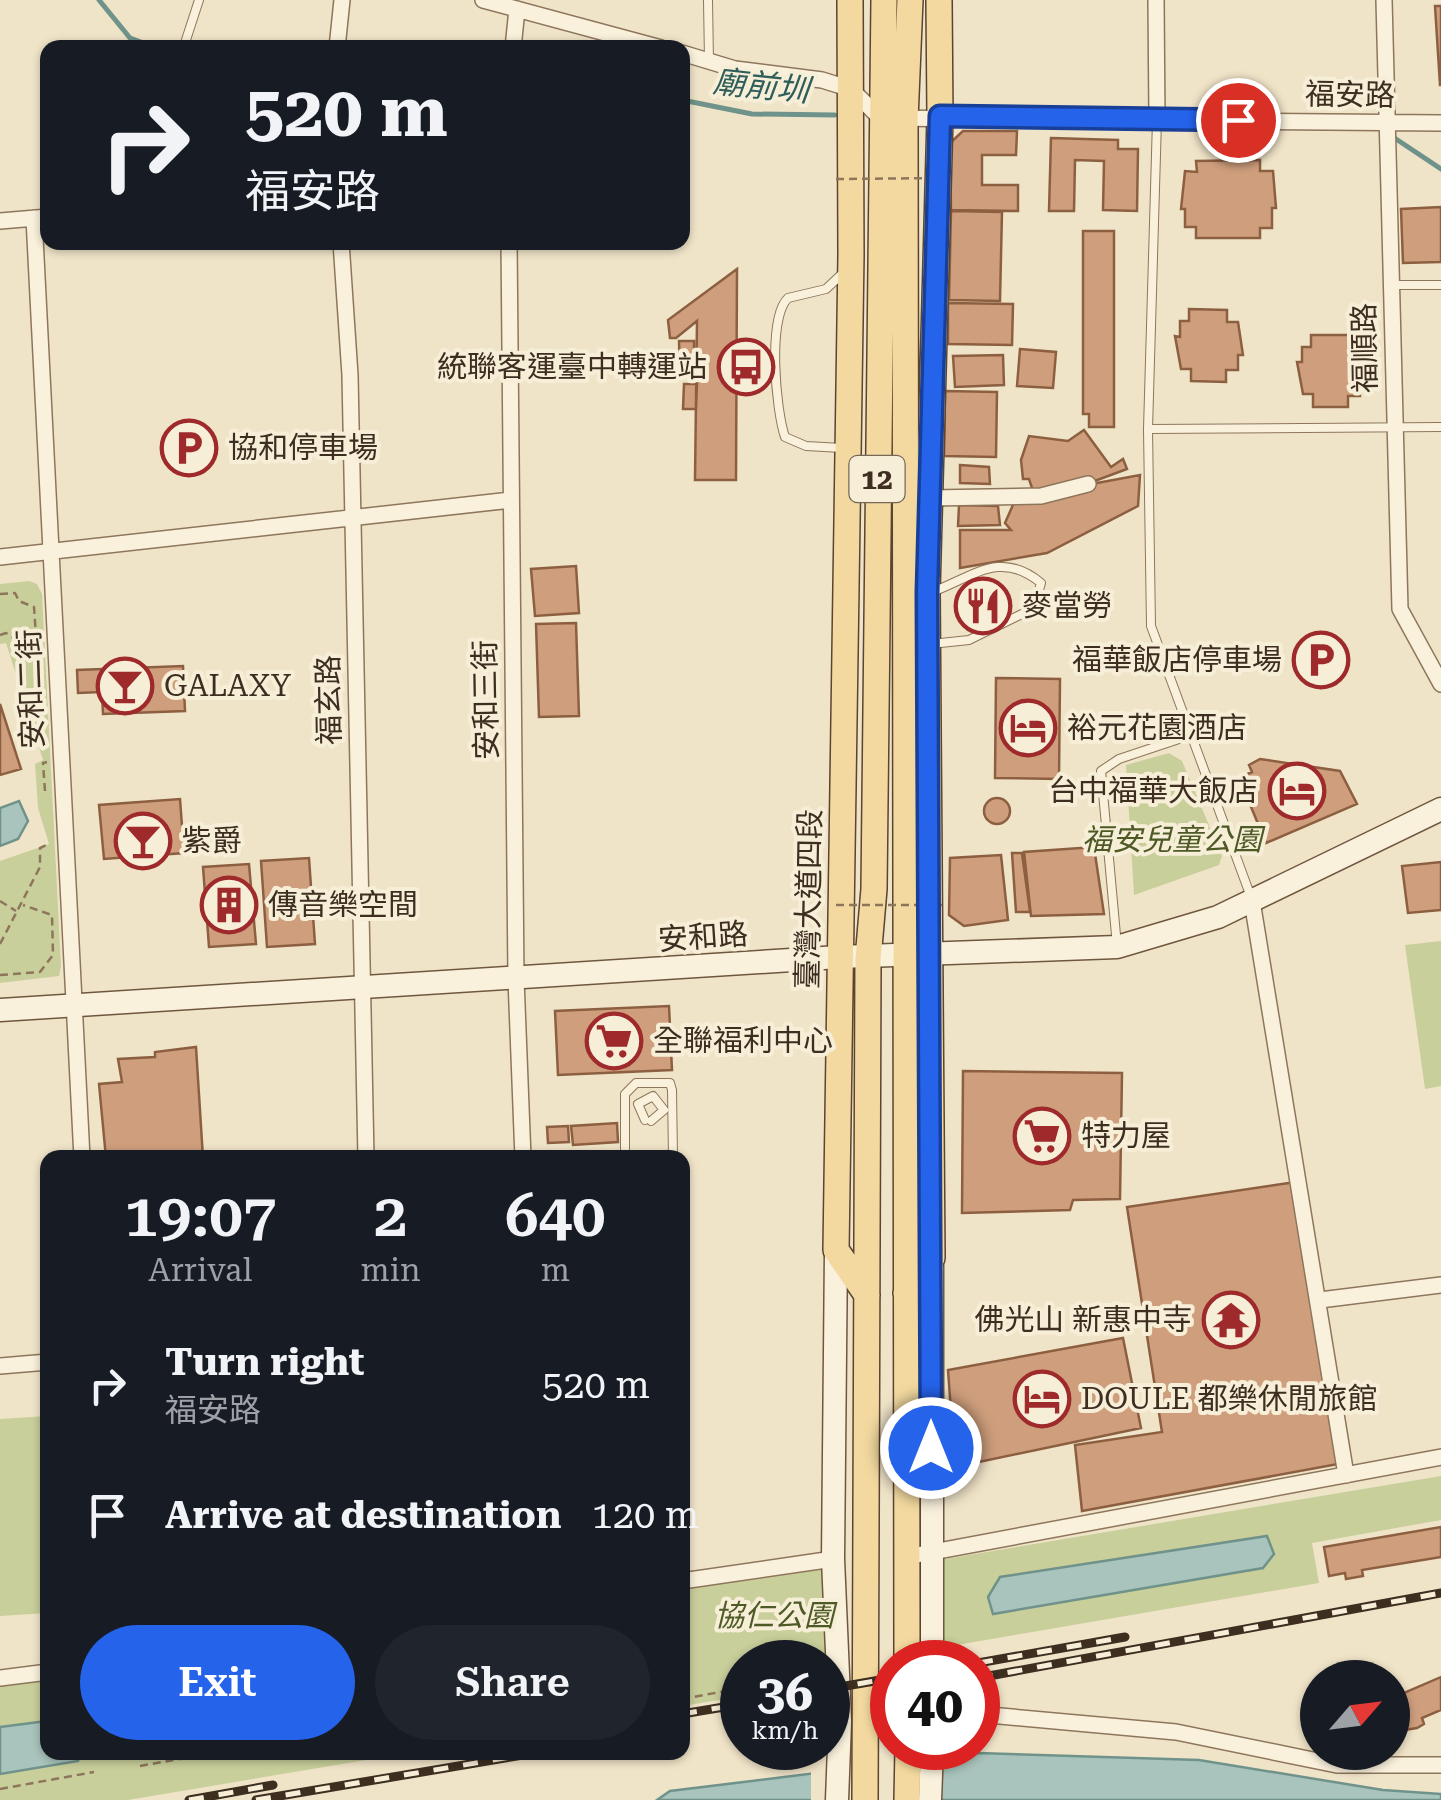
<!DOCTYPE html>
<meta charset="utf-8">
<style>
:root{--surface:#171b24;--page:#20242c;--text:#f1f3f6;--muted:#9ea1a6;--accent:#2563eb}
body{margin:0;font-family:"Roboto Serif","Noto Sans TC",serif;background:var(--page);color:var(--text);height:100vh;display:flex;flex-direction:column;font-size:38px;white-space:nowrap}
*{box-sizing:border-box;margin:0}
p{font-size:32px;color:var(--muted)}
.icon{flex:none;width:55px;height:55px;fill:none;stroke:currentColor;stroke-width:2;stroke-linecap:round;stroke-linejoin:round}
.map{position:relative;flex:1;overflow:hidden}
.drawer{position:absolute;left:40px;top:1150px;width:650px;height:610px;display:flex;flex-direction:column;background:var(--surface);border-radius:20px;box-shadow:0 2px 8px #0004}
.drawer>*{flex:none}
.guide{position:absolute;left:40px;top:40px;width:650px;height:210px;border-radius:20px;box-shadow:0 2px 8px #0004;background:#171b24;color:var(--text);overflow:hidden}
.needle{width:65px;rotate:62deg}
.buttons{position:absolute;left:1300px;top:1660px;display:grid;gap:20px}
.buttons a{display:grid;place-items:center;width:110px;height:110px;border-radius:50%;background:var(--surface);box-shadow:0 2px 8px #0004;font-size:50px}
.speed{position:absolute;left:720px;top:1640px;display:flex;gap:20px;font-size:50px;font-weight:700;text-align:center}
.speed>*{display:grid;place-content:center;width:130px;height:130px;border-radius:50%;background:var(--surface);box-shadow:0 2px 8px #0004;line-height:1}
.speed small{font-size:25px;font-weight:400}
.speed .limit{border:15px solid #d22;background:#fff;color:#111}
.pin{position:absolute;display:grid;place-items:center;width:85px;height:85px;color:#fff;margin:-42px;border:5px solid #fff;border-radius:50%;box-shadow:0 2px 10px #0007}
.me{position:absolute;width:110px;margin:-55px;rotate:0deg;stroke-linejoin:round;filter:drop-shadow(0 0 8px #0008)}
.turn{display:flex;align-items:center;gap:35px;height:210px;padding:0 40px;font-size:45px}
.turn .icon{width:130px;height:130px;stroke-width:2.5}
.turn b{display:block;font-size:70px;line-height:85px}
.eta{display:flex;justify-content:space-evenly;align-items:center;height:170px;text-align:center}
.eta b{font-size:60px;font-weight:600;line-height:70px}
.primary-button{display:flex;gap:20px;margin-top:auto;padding:20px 40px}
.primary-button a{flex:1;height:115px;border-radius:60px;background:var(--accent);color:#fff;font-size:40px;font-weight:600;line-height:115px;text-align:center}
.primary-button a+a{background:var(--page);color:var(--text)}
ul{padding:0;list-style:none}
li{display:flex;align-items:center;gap:30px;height:130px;padding:0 40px}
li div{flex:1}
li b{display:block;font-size:38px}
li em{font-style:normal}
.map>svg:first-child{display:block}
.green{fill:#c9cf9b}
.water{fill:#a9c4bc;stroke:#6f938a;stroke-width:2.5}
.pier{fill:#f0e4c8}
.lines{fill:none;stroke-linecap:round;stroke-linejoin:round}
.stream{stroke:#6f938a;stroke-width:5}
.building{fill:#cf9f7d;stroke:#8d5f41;stroke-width:2.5}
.lane-casing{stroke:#8d765c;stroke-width:10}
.street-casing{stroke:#8d765c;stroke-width:18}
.secondary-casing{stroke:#6f573f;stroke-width:25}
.primary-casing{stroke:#5b4430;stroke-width:28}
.path{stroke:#8d765c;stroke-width:2.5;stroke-dasharray:8 5;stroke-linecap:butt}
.lane{stroke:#faf1dc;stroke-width:8}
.street{stroke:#faf1dc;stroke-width:15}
.secondary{stroke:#faf1dc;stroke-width:22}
.primary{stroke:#f3d9a0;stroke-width:25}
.rail-casing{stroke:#3d2e20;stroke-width:9}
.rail{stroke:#f7eed8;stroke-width:5;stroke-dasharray:15;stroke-linecap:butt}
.path-bridge{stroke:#8d765c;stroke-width:2.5;stroke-dasharray:8 5;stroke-linecap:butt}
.route-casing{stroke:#184099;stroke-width:25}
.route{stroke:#2563eb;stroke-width:18}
.labels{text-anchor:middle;stroke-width:8;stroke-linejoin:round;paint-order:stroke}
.shield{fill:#f7eed8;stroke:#756857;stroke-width:2.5}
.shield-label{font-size:28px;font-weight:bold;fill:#3d2e20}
.street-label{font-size:30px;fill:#3d2e20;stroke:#f7eed8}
.poi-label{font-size:30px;fill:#3d2e20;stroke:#f7eed8;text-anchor:start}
.park-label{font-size:30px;font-style:italic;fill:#4d5a26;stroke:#f7eed8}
.water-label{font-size:32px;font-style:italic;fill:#2f5d5a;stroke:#f7eed8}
</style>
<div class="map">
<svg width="1441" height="1800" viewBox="0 0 1441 1800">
<rect width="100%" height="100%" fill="#f0e4c8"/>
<!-- green -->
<path class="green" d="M29 581 37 584 42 594 61 966 59 976 0 983V861L49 844 38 808 35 764 43 760 6 643 0 644V584Z
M1169 753 1182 761 1222 856 1219 865 1134 895 1126 765Z
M1441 941V1086L1425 1089 1405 945Z
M47 1416V1613L0 1616V1419Z
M1441 1476V1520L1312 1543 1319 1583 933 1649V1561Z
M827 1563 828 1662H742V1696L683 1706V1584Z
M47 1674 48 1752 408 1753 128 1800H0V1681Z"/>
<!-- water -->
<path class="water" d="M19 801 28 821 18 839 0 846V808Z
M1267 1536 1274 1554 1263 1568 993 1614 988 1597 1000 1577Z
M47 1721 48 1752 80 1753 78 1761 0 1774V1727Z
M978 1753 1199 1760 1383 1790 1441 1794V1800H657L670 1791Z"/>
<!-- pier -->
<path class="pier" d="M943 1752 942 1800H811V1769Z"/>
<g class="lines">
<!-- stream -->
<path class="stream" d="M99 0 130 38 157 48
M361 48H478
M682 100 752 114 835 115
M1390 135 1441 169"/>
</g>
<!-- building -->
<path class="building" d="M1435 6H1441V85H1440Z
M963 131H1017L1016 155H982V185H1018V211L951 210 950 143Z
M1051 138 1118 140V149H1138L1137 211 1103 210 1104 161 1075 160 1074 211H1049Z
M1260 160V171H1273L1276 208H1272V228H1260V238H1196V227H1185V209H1181L1185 171 1197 172 1196 161Z
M1441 207V262L1403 263 1401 209Z
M951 211 1002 212 1000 301 949 300Z
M1083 231H1114V427H1089V414H1083Z
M737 269 736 480H695L697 321 676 338H670L668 320Z
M948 303 1013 304 1012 345 948 344Z
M1189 309 1227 310V322H1238L1243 355H1238V370H1226V382L1191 381V369H1181L1175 336 1180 337V321H1189Z
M1311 335H1349V348H1361L1365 380H1360V396H1348V407H1313V394H1303L1297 362H1302V347H1311Z
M679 341H694V377H680Z
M1020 349 1056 352 1053 388 1017 386Z
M1003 355 1004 385 955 387 953 356Z
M684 384H697L696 409H683Z
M945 391 997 392 996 457 944 456Z
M1084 430 1111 467 1123 459 1127 469 1092 482 1033 491 1029 479H1023L1021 460 1029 436 1068 441Z
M960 465 989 467 990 484 960 483Z
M1140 475 1138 506 1047 553 960 568V530H1011L1005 523 1016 498Z
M959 505 998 506 1000 525 958 526Z
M576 566 579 613 535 616 531 569Z
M576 623 579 716 539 717 536 624Z
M183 666 185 711 103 714 102 692 78 693 77 670Z
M996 678 1060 679 1059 779 995 778Z
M0 704 21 769 0 775Z
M1260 759 1340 771 1357 804 1266 843 1239 778 1252 772 1249 765Z
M984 811a13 13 0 1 1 26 0a13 13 0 1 1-26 0Z
M180 799 184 853 104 859 99 805Z
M1094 847 1104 914 1031 916 1024 852Z
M1012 853H1022L1030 912H1016Z
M1001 855 1008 920 964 926 949 915 950 858Z
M309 858 315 944 267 947 261 861Z
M1441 862V910L1408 913 1402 866Z
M249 864 256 944 209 947 203 867Z
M669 1006 672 1070 558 1075 555 1011Z
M196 1047 203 1158H106L99 1084 122 1082 118 1059 155 1057V1052Z
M963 1071 1122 1073 1120 1199 1073 1200 1070 1210 962 1213Z
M617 1123 618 1142 573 1145 571 1126Z
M568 1126 569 1142 548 1143 547 1127Z
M1296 1182 1338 1464 1082 1511 1075 1445 1162 1432 1127 1207Z
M1123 1338 1141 1428 955 1467 948 1370Z
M1441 1527V1557L1362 1570 1363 1576 1346 1579 1345 1573 1329 1576 1324 1547Z
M1441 1677V1710L1422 1718 1424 1724 1417 1728 1392 1732V1698Z"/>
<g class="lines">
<!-- lane casing -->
<g class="lane-casing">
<path id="lane" d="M708 0 709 61
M185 43 199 0
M1157 120 1148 429 1151 626 1251 897
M1391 285H1441
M1148 429 1441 427
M842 448 806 446 785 437C776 411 767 318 788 298L826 289 843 273
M931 644 969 640 1034 608 1041 583C1000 549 973 577 932 592
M1117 946 1101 771 1119 759 1188 736
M645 1120 638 1104 653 1096 664 1110 651 1121
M625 1158V1094L636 1083H670L672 1090 673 1158"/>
</g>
<!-- street casing -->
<g class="street-casing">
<path id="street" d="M483 0 661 48
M1156 0 1157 120
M1384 0 1400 609 1441 684
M337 48 342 0
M513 48 517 9
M682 53 735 69 822 80 851 89 880 118 1441 123
M34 218 82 1158
M0 221 48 217
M341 242 350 375 366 1158
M509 242 516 979 523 1158
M931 498 1041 496 1088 484
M0 557 511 500
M1252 901 1346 1475
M1320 1300 1441 1285
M0 1366 48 1362
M906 1557 1441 1457
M682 1581 833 1559
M0 1678 48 1672
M978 1714 1176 1732 1337 1765H1441"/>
</g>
<!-- secondary casing -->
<g class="secondary-casing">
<path id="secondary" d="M0 1010 839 957 1117 947 1218 917 1441 809
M836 1250 833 1559 840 1721 837 1800
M932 1258V1662
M930 1800 932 1748"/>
</g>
<!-- primary casing -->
<g class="primary-casing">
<path id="primary" d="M850 0 851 255 836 1250 867 1295
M906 1293 932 1258 927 592 940 117 939 0
M907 1662 905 120 910 0
M865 1800 868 959 874 889 884 0
M907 1800 908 1748"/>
</g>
<!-- path -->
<path class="path" d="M0 594 15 593 19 601 34 607 44 750
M0 635 6 633 35 653
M45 791 43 763 47 762
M0 901 16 911
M0 944 40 867V848L49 844
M0 975 40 972 53 955 52 915 23 905
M682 1699 742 1688
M140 1766 219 1752
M0 1789 94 1772"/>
<!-- lane -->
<use href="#lane" class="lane"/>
<!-- street -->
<use href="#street" class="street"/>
<!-- secondary -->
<use href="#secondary" class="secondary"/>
<!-- primary -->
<use href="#primary" class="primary"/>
<!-- rail casing -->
<g class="rail-casing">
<path id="rail" d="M978 1663 1125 1637
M978 1678 1441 1593
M828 1689 892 1678
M682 1714 742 1704
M189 1800 273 1785
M256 1800 541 1752"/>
</g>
<!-- rail -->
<use href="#rail" class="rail"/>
<!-- path-bridge -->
<path class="path-bridge" d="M836 179 946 178
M836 905H942"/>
</g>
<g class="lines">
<!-- route casing -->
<g class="route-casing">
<path id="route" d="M931 1448 927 592 940 116 1238 120"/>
</g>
<!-- route -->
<use href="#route" class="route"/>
</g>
<!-- icons -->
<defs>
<g id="bus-ring" transform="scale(2.875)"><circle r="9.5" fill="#f7eed8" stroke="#9e2a2b" stroke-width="1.5"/><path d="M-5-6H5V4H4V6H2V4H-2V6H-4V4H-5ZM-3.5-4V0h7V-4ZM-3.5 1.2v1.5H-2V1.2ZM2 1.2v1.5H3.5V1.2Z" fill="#9e2a2b"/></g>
<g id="parking-ring" transform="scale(2.875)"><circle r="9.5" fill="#f7eed8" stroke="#9e2a2b" stroke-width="1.5"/><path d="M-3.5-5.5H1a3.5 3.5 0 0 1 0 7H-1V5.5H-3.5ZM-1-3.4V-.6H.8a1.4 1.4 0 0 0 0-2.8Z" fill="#9e2a2b"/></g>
<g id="restaurant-ring" transform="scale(2.875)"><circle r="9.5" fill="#f7eed8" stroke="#9e2a2b" stroke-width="1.5"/><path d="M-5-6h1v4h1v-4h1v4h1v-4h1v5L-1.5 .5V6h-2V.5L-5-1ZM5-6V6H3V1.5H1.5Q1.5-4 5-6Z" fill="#9e2a2b"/></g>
<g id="bar-ring" transform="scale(2.875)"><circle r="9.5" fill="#f7eed8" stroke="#9e2a2b" stroke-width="1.5"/><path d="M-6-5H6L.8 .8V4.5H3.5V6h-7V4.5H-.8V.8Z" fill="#9e2a2b"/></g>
<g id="hotel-ring" transform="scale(2.875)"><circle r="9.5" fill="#f7eed8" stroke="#9e2a2b" stroke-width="1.5"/><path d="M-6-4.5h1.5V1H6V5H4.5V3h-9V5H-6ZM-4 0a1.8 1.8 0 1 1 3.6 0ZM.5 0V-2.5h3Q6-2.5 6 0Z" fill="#9e2a2b"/></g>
<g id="building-ring" transform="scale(2.875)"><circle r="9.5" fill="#f7eed8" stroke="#9e2a2b" stroke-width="1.5"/><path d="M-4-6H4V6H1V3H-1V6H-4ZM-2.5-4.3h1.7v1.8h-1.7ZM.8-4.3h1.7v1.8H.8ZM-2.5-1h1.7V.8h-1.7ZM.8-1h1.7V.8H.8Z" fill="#9e2a2b"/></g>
<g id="supermarket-ring" transform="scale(2.875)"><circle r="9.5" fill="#f7eed8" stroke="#9e2a2b" stroke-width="1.5"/><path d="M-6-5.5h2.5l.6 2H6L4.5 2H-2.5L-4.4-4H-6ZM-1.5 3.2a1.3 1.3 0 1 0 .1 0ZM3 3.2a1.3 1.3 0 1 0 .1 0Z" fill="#9e2a2b"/></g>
<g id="temple-ring" transform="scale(2.875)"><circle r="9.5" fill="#f7eed8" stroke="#9e2a2b" stroke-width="1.5"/><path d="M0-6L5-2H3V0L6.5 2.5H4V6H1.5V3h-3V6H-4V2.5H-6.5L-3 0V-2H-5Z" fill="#9e2a2b"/></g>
</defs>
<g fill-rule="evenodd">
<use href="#bus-ring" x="746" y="367"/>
<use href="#parking-ring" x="189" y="448"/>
<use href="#restaurant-ring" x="983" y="606"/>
<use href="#parking-ring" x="1321" y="660"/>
<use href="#bar-ring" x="125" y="686"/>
<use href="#hotel-ring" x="1028" y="728"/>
<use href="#hotel-ring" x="1297" y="791"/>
<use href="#bar-ring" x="143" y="841"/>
<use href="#building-ring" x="229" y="905"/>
<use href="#supermarket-ring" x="614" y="1041"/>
<use href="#supermarket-ring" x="1042" y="1136"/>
<use href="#temple-ring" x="1231" y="1320"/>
<use href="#hotel-ring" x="1042" y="1399"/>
</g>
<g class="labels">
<!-- shield labels -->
<rect class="shield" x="849.5" y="456" width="55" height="46" rx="8"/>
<g class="shield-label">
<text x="877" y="489">12</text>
</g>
<!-- street labels -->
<g class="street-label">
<text transform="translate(1350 95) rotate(1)" y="10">福安路</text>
<text transform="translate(1365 348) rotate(-91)" y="10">福順路</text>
<text transform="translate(31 689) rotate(-92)" y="10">安和二街</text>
<text transform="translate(329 700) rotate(-91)" y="10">福玄路</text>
<text transform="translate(486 700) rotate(-91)" y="10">安和三街</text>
<text transform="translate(809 899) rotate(-89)" y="10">臺灣大道四段</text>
<text transform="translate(703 937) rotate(-4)" y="10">安和路</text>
</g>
<!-- poi labels -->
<g class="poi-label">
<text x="707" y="377" text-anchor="end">統聯客運臺中轉運站</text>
<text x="228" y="458">協和停車場</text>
<text x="1022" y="616">麥當勞</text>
<text x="1282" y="670" text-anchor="end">福華飯店停車場</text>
<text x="164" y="696">GALAXY</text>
<text x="1067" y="738">裕元花園酒店</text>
<text x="1258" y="801" text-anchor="end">台中福華大飯店</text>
<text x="182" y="851">紫爵</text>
<text x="268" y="915">傳音樂空間</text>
<text x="653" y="1051">全聯福利中心</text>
<text x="1081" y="1146">特力屋</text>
<text x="1192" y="1330" text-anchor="end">佛光山 新惠中寺</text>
<text x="1081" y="1409">DOULE 都樂休閒旅館</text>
</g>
<!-- park labels -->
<g class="park-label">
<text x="1172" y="850">福安兒童公園</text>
<text x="774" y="1626">協仁公園</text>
</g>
<!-- water labels -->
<g class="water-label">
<text transform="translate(761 86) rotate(6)" y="11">廟前圳</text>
</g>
</g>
</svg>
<div class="buttons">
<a><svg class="needle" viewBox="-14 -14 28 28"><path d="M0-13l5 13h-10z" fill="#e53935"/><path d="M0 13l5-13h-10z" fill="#9ea1a6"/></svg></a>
</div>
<div class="speed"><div>36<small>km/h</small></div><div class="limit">40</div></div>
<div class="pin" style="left:1238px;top:120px;background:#d93025"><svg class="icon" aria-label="arrive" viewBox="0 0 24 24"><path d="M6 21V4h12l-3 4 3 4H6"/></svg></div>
<svg class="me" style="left:931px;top:1448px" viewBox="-20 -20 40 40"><circle r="17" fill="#2563eb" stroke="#fff" stroke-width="3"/><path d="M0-11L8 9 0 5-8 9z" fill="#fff"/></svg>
<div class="guide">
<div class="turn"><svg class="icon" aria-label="right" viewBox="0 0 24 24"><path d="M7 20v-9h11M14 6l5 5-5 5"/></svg><div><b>520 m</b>福安路</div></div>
</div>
<section class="drawer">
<div class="eta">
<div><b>19:07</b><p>Arrival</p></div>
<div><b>2</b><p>min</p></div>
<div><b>640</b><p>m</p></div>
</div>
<ul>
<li><svg class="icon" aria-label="right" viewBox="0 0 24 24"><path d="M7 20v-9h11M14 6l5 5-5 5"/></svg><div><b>Turn right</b><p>福安路</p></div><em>520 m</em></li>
<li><svg class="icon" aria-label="arrive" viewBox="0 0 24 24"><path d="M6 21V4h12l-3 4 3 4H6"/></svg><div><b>Arrive at destination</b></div><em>120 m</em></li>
</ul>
<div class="primary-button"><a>Exit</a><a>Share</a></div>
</section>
</div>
